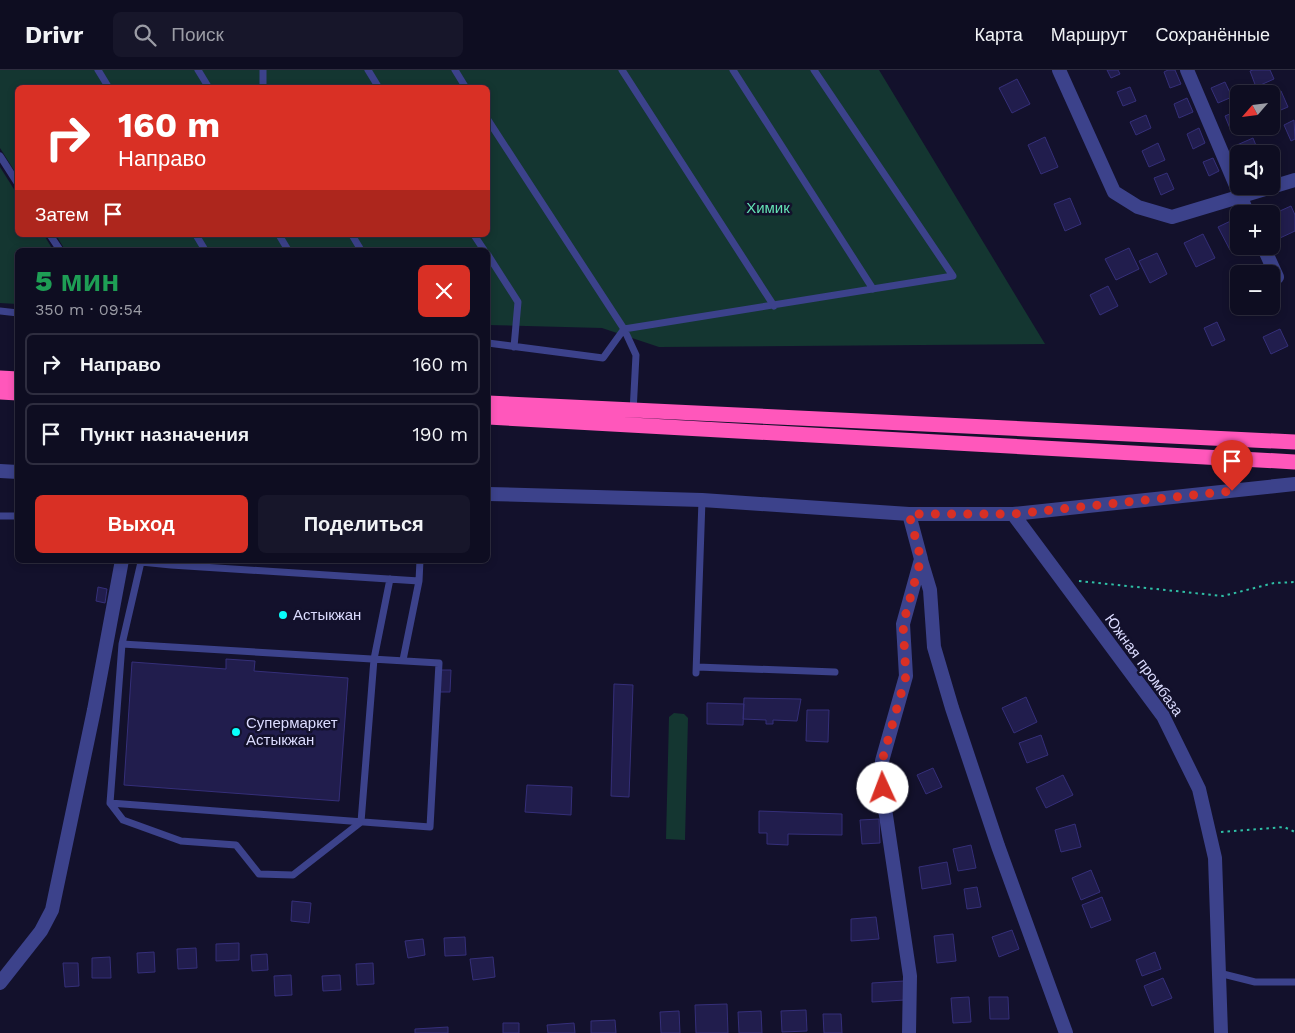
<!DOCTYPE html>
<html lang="ru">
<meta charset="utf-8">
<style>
:root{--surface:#0e0d21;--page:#17162a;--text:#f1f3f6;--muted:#9b9ca5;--line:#2e2d3f;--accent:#d93025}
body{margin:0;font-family:"Work Sans",sans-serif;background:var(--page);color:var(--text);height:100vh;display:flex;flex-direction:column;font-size:19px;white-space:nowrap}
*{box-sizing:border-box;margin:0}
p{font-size:16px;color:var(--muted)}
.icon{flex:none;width:28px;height:28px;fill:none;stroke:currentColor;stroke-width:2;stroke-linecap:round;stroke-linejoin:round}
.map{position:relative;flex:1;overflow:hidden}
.panel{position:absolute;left:15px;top:178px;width:475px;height:315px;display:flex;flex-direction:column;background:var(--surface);border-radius:8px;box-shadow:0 2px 8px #0003,0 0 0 1px var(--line)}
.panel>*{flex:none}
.hud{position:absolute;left:15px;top:15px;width:475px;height:152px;border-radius:8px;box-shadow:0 2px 8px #0003,0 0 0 1px var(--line);background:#d93025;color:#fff;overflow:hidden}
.needle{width:32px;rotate:242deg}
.buttons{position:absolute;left:1230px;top:15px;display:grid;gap:10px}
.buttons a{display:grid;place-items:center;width:50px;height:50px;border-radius:8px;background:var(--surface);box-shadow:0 2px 8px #0003,0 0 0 1px var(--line);font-size:25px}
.pin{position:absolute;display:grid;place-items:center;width:42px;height:42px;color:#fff;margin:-51px -21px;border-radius:50% 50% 50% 0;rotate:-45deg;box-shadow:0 0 5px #0007}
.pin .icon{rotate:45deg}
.me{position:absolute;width:55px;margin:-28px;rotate:358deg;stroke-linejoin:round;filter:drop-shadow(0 0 4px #0008)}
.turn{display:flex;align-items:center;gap:18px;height:105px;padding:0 20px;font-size:22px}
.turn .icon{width:65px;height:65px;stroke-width:2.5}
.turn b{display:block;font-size:35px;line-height:42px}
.then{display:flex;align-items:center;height:48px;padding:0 20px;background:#0003;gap:10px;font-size:19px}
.round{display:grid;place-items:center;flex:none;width:52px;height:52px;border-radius:8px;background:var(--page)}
.headline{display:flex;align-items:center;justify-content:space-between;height:85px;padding:0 20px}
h1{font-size:30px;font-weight:800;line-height:38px;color:#1e9e55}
.action{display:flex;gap:10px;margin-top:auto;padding:10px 20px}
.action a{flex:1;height:58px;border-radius:8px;background:var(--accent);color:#fff;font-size:20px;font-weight:800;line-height:58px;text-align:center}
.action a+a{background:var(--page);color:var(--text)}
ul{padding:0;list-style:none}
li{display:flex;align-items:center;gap:15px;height:62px;margin:0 10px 8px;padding:0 10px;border:2px solid var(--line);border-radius:8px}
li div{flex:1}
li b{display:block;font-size:19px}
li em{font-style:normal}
header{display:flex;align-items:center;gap:30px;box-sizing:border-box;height:70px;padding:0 25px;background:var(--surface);border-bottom:1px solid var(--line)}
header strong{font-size:24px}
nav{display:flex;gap:28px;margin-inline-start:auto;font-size:18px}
.search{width:350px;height:45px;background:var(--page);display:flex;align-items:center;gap:12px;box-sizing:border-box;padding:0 18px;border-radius:8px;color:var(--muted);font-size:19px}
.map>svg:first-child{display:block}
.green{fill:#143631}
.building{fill:#211d4d;stroke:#352f79}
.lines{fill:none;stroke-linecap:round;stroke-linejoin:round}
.path{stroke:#2fc0a6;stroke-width:2;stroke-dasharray:2.5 4;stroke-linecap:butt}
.lane{stroke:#3c428b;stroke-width:7}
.street{stroke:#3c428b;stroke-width:14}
.highway{stroke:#ff57bb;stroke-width:15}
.route{stroke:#d93025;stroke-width:9;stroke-dasharray:0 16.2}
.poi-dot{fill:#08fffc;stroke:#13112c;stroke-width:2}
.labels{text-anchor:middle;stroke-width:5;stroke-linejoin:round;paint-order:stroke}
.park-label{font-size:15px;fill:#64e2b5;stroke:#13112c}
.poi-label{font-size:15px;fill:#dcdcff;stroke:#13112c;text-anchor:start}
.street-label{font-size:15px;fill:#dcdcff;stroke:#13112c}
</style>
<header>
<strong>Drivr</strong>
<div class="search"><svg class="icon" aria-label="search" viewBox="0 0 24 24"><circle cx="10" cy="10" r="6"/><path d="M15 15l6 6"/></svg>Поиск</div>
<nav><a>Карта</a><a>Маршрут</a><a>Сохранённые</a></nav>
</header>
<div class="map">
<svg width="1295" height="963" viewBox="0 0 1295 963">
<rect width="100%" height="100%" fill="#13112c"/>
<!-- green -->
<path class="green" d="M0 0H879L1045 274 659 277 602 258 488 255V180H65L56 165H488V18H18L17 105 0 78Z
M0 97 17 124 18 165H44L53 180H18L17 234 0 233Z
M674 643 684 644 688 648 685 770 666 769 669 647Z"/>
<!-- building -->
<path class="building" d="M1107 0H1118L1120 4 1111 8Z
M1168 0H1175L1181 14 1170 18 1164 2Z
M1253 0H1270L1274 9 1256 17 1250 1Z
M1017 9 1030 34 1012 43 999 18Z
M1225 12 1232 27 1218 33 1211 18Z
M1130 17 1136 31 1123 36 1117 22Z
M1281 21 1288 37 1276 42 1271 25Z
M1187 28 1193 42 1179 48 1174 34Z
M1239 40V56H1242L1231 61 1225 46Z
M1146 45 1151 58 1136 65 1130 52Z
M1294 50 1295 69 1291 71 1284 55Z
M1199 58 1205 73 1193 79 1187 64Z
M1045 67 1058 97 1041 104 1028 75Z
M1253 68 1259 83 1241 84 1237 75Z
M1158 73 1165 90 1149 97 1142 81Z
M1213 88 1219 101 1209 106 1203 92Z
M1167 103 1174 119 1161 125 1154 108Z
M1070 128 1081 154 1065 161 1054 134Z
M1291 136 1295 145V161L1280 168 1271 151V145Z
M1239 147V176L1230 180 1218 157Z
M1203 164 1215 188 1196 197 1184 173Z
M1129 178 1139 199 1116 210 1105 189Z
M1157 183 1167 204 1150 213 1139 191Z
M1108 216 1118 236 1100 245 1090 225Z
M1217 252 1225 270 1212 276 1204 258Z
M1280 259 1288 276 1271 284 1263 267Z
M98 517 107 519 105 533 96 531Z
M226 589 255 591 254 601 348 608 339 731 124 715 132 592 226 599Z
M440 600H451L450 622H439Z
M614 614 633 615 629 727 611 726Z
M1026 627 1037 652 1014 663 1002 638Z
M744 628 801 629 797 651 773 650V654H766V650L743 649Z
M707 633 744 634 743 655 707 654Z
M807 640H829L828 672 806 671Z
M1041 665 1048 685 1027 693 1019 673Z
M933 698 942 717 926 724 917 705Z
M1063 705 1073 725 1046 738 1036 718Z
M527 715 572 717 571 745 525 742Z
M759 741 842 744V765L788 764V775L767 774V763H759Z
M879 749 880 773 862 774 860 750Z
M1075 754 1081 777 1061 782 1055 760Z
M971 775 976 798 958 801 953 779Z
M947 792 951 814 922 819 919 797Z
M1091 800 1100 822 1081 830 1072 808Z
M977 817 981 837 967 839 964 819Z
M1102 827 1111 850 1091 858 1082 835Z
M292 831 311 833 309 853 291 851Z
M876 847 879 869 851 871V849Z
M1012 860 1019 879 999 887 992 867Z
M953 864 956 891 937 893 934 866Z
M465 867 466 885 445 886 444 868Z
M423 869 425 885 408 888 405 871Z
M239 873V890L216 891V874Z
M196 878 197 898 178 899 177 879Z
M154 882 155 902 138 903 137 883Z
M1155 882 1161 899 1142 906 1136 890Z
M267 884 268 900 252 901 251 885Z
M110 887 111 908H92V888Z
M493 887 495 907 473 910 470 889Z
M63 893H78L79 916 65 917Z
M373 893 374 914 357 915 356 894Z
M291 905 292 925 275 926 274 906Z
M340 905 341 920 323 921 322 906Z
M1163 908 1172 928 1152 936 1144 916Z
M904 911 905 930 872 932V913Z
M969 927 971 952 953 953 951 928Z
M989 927H1008L1009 949H990Z
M727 934 728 963H696L695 935Z
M806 940 807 961 782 962 781 941Z
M679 941 680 963H661L660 942Z
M761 941 762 963H739L738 942Z
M823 944H841L842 963H824Z
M615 950 616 963H591V951Z
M503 953H519V963H503Z
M574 953 575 963H548L547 955Z
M448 957V963H415V959Z"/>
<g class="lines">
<!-- path -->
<path class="path" d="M1079 511 1223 526 1274 513 1295 512
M1221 762 1284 757 1295 762"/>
<!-- lane -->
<path class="lane" d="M98 0 109 18
M198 0 209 18
M263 0V18
M368 0 379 18
M455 0 466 18
M622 0 774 236
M733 0 873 219
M488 50 624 259 636 285 633 342
M0 86 18 114
M50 165 60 180
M196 165 205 180
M279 165 288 180
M352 165 361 180
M474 165 484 180
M488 185 518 232 514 277
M0 241 18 243
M488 273 603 288 624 259 953 206 814 0
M0 446H18
M141 490V492L171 495 419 511 420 490
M141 492 122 574 110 733 123 750 181 771 236 775 259 804 293 805 361 752 374 589 390 509
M403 590 419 511
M697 597 835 602
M696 603 702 430
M110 733 430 757 439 593 122 574
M1219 903 1255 912H1295"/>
<!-- street -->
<path class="street" d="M1059 0 1114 122 1138 137 1172 147 1295 110
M1187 0 1248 144
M1263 176 1277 207
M0 401 18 402
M488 424 702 430 909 444H1013L1295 414
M909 444 921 489 903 554 906 606 882 691 884 732 910 906 909 963
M1013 444 1163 646 1199 719 1215 788 1221 963
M921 490 930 520 934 577 952 638 998 776 1066 963
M0 913 41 861 52 840 94 640 122 490"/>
<!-- highway -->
<path class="highway" d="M0 308 18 309
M0 322 18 323
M488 333 1295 372
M488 347 1295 392"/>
</g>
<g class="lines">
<!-- route -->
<path class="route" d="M883 718 882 691 906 606 903 554 921 489 909 444H1013L1232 421"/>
</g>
<!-- markers -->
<g class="poi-dot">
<circle cx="283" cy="545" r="5"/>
<circle cx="236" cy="662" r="5"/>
</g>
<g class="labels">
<!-- park labels -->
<g class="park-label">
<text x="768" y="143">Химик</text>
</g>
<!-- poi labels -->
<g class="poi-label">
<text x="293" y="550">Астыкжан</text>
<text x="246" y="658">Супермаркет<tspan x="246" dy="17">Астыкжан</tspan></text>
</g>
<!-- street labels -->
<g class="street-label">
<text transform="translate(1144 595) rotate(54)" y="5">Южная промбаза</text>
</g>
</g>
</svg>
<div class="buttons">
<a><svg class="needle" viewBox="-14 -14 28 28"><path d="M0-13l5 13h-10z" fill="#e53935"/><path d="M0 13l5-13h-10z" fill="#9b9ca5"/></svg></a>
<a><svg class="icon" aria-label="sound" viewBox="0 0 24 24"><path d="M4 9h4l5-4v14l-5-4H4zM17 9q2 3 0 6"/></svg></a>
<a>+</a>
<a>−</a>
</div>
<div class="pin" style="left:1232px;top:421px;background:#d93025"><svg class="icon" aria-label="arrive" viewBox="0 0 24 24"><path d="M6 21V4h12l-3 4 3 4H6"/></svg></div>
<svg class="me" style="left:883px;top:718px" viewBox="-20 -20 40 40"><circle r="19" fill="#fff"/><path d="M0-13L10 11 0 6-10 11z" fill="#d93025"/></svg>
<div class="hud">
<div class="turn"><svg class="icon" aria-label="right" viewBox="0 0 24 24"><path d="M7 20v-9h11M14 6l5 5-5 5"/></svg><div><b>160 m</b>Направо</div></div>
<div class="then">Затем<svg class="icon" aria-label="arrive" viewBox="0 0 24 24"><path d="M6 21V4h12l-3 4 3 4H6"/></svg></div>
</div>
<section class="panel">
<div class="headline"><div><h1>5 мин</h1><p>350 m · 09:54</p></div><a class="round" style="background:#d93025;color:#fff"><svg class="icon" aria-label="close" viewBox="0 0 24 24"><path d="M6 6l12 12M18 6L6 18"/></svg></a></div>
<ul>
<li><svg class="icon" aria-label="right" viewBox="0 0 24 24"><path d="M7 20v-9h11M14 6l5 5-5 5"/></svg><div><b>Направо</b></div><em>160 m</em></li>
<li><svg class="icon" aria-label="arrive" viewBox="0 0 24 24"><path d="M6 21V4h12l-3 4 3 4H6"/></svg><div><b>Пункт назначения</b></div><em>190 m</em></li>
</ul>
<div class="action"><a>Выход</a><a>Поделиться</a></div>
</section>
</div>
